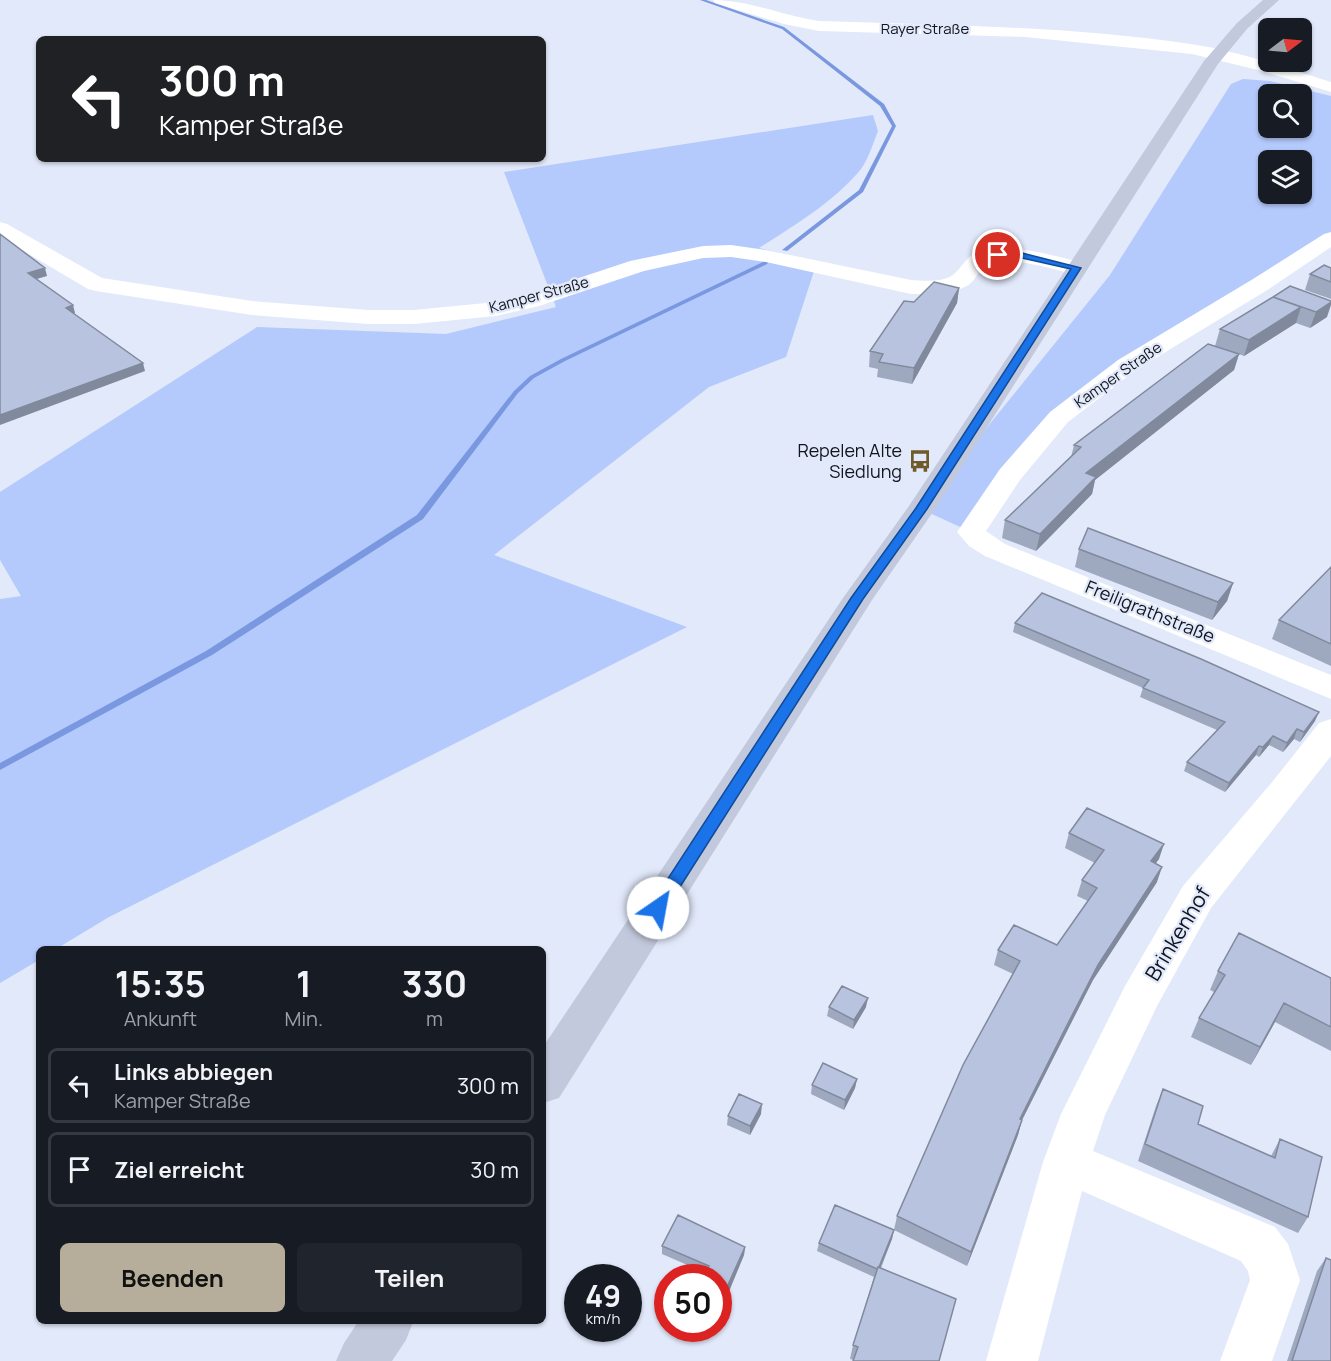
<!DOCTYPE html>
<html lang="de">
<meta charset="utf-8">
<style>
:root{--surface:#171b24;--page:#20242c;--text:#f1f3f6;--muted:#9ea1a6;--line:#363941;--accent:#b6ae9a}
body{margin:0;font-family:Manrope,sans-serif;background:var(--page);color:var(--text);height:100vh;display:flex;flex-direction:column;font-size:22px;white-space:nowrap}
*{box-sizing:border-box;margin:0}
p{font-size:20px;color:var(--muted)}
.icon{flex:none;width:33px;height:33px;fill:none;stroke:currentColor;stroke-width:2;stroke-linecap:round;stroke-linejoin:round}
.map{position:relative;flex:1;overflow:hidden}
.side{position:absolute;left:36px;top:946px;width:510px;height:378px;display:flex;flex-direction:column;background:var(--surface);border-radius:9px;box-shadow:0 2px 4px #0004}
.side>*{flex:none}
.top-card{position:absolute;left:36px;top:36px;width:510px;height:126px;border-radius:9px;box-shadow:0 2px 4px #0004;background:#202124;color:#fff;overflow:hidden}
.needle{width:39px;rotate:74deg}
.controls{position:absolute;left:1258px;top:18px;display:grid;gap:12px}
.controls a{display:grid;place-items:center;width:54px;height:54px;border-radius:9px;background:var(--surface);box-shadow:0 2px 4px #0004;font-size:30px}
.speed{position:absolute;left:564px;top:1264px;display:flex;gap:12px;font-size:30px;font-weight:700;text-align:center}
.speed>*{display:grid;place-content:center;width:78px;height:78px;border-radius:50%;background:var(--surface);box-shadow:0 2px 4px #0004;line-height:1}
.speed small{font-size:15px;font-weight:400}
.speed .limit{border:9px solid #d22;background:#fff;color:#111}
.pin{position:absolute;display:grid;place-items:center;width:51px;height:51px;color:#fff;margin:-26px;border:3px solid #fff;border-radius:50%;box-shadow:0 2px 6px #0007}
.me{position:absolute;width:66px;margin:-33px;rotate:33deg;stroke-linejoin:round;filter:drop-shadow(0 0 4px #0008)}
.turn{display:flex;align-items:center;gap:21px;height:126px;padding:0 24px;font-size:27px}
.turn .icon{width:78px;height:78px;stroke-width:2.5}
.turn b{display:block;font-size:42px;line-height:51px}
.eta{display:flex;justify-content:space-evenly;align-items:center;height:102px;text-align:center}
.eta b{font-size:36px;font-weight:700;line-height:42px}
.action{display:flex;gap:12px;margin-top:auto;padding:12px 24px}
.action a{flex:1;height:69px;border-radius:9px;background:var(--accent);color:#111;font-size:24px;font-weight:700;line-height:69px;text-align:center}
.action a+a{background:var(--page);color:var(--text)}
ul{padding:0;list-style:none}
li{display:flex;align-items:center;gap:18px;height:75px;margin:0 12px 9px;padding:0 12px;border:3px solid var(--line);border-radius:9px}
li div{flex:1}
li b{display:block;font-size:22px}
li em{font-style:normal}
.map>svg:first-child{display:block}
.green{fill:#b4c9fc;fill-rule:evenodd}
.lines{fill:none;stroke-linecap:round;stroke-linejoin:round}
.stream{fill:#7a98e0;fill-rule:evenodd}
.minor{fill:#fff;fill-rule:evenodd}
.major{fill:#c3c9dc;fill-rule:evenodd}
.wall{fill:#9ea9c0}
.shaded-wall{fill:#81899c}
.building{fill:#b8c4df;stroke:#81899c;stroke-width:1.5}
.route{fill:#1a73e8;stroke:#114b97;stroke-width:1.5}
.labels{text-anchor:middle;stroke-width:4.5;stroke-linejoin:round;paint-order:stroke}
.far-street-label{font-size:15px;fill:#11151e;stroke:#e2e9fa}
.poi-label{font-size:18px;fill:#11151e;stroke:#e2e9fa;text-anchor:end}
.street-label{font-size:18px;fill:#11151e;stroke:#e2e9fa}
.near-street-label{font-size:21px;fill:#11151e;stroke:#e2e9fa}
</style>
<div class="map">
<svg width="1331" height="1361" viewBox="0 0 1331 1361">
<rect width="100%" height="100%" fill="#e2e9fa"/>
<!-- green -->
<path class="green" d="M1243 79 1270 81 1331 96V239L1075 404 971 532 921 509 1110 275 1231 84ZM1269 94H1302V128H1269ZM1269 160H1302V194H1269Z
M873 115 878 131C873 143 869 158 861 169 834 202 795 225 759 248L817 262 786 357 709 387 494 555 687 627 109 917 56 949 39 950V960L0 983V599L21 596 0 560V492L257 327 446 334 556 307 504 172Z"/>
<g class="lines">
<!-- stream -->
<path class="stream" d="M700 0H706L784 27 884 104 896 126 863 192 787 251 782 250 859 190 892 126 880 106 782 29Z
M765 261 768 263 767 264 565 361 534 378 518 393 423 519 212 655 0 770V763L206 651 417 515 514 391 530 376 561 359Z"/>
<!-- minor -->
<path class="minor" d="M713 0C749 0 783 16 819 21 943 25 1068 26 1191 44 1238 51 1285 68 1331 82V92L1258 70 1192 54 1025 37 819 31 784 24 715 3Z
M0 222 7 224 102 278 252 301 368 310H414L496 302 525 296 630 261 703 246 731 245 766 250 911 280C925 281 945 283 955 273 962 267 966 258 975 253 1003 240 1054 256 1084 263L1087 268 1084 273 1076 275C1057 270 1006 255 989 263 980 267 977 278 970 284 956 294 928 294 911 294L766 262 731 257 703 258 644 271 539 306 496 316 414 324H368L252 315 96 291 88 289 0 237Z
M1331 232V247L1269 289 1136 370 1068 422 1020 480 986 531 1005 544 1331 675V699L985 556 969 546 957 532 1000 469 1050 412 1118 360 1253 279 1324 234Z
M1331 719V756L1211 908 1157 1006 1105 1115 1093 1151 1275 1227 1288 1244 1300 1280 1272 1361H1220L1250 1280 1248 1271 1241 1261 1082 1191 1038 1361H986L1043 1162 1061 1114 1125 986 1183 886 1273 781 1319 723Z"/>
<!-- major -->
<path class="major" d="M1263 0H1279L1247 29 1218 64 935 509 872 600 559 1098 543 1103V1047L843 598 909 506 1204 61 1237 23Z
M358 1322H413L406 1340 392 1361H336L344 1343Z"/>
</g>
<!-- wall -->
<path class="wall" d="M1331 268V299L1305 290 1310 274Z
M1290 286 1327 317 1310 328 1296 323 1244 356 1239 354 1234 370 1095 480 1092 494 1036 551 1002 538 1005 520 1071 457 1074 445 1215 346 1220 329Z
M959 288 957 303 912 384 877 377 878 369 869 367 870 351 914 302Z
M1079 549 1233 583 1227 601 1212 620 1075 567Z
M1331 567V666L1272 639 1279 620Z
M1015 623 1315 721 1300 742 1294 739 1283 752 1269 745 1259 757 1256 755 1225 792 1184 771 1187 762 1217 730 1140 697 1143 688 1013 632Z
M1069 833 1159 859 1155 863 1157 882 1093 980 1060 1044 1022 1120 1018 1135 967 1266 894 1230 892 1239 881 1268 854 1360 850 1359 853 1345 874 1277 817 1251 819 1243 894 1230 897 1216 1013 974 994 965 998 950 1057 945 1088 901 1077 896 1082 880 1095 863 1065 848Z
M1218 971 1331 978V1051L1275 1022 1251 1065 1191 1037 1199 1018 1214 992 1210 990Z
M829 1007H866L853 1029 827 1016Z
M857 1079 855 1088 844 1110 811 1094 812 1085Z
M1163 1089 1198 1124 1271 1156 1280 1139 1308 1217 1298 1233 1138 1161 1156 1106Z
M761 1114 750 1135 727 1125 728 1116Z
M662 1246 745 1247 744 1255 727 1296 718 1292V1278H704L706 1273 662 1254Z
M1326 1258 1331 1361H1287L1317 1271Z"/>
<!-- shaded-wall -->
<path class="shaded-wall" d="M45 268 47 276 30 281 28 273Z
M959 288 957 303 912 384 914 368Z
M1331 302V305L1327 317 1310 328 1316 312Z
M73 305 75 313 69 316 66 308Z
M1301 307 1296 323 1244 356 1249 340Z
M1239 354 1234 370 1095 480 1092 494 1036 551 1040 534 1086 473Z
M143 363 145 371 0 425V415Z
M1233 583 1227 601 1212 620 1218 602Z
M1319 712 1315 721 1300 742 1304 732Z
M1297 729 1294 739 1283 752 1287 743Z
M1273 736 1269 745 1259 757 1263 747Z
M1259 746 1256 755 1225 792 1229 783Z
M1164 844 1159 859 1146 877 1151 861Z
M1162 867 1157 882 1093 980 1022 1120 1018 1135 967 1266 971 1252 1020 1119 1098 965Z
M868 998 866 1007 853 1029 854 1020Z
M1284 1003 1275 1022 1251 1065 1260 1047Z
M857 1079 855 1088 844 1110 845 1100Z
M762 1104 761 1114 750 1135V1126Z
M894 1230 892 1239 876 1278 878 1270Z
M745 1247 744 1255 727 1296V1287Z"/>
<!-- building -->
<path class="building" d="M0 234 45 268 28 273 73 305 66 308 143 363 0 415Z
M1324 265 1331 268V282L1310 274Z
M934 282 959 288 914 368 879 362 883 354 870 351 904 301 914 302Z
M1290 286 1331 301V302L1316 312 1273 297Z
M1273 297 1301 307 1249 340 1220 329Z
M1208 344 1239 354 1086 473 1096 477 1040 534 1005 520 1081 447 1074 445Z
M1088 528 1233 583 1218 602 1079 549Z
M1331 567V644L1279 620Z
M1042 593 1201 659 1319 712 1304 732 1297 729 1287 743 1273 736 1263 747 1259 746 1229 783 1187 762 1225 722 1143 688 1149 680 1015 623Z
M1087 808 1164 844 1151 861 1162 867 1098 965 1065 1029 1020 1119 1022 1120 971 1252 897 1216 963 1065 1020 961 998 950 1014 925 1057 945 1097 888 1082 880 1104 850 1069 833Z
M1239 933 1331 978V1027L1284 1003 1260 1047 1199 1018 1225 975 1218 971Z
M842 986 868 998 854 1020 829 1007Z
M823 1063 857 1079 845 1100 812 1085Z
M1163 1089 1203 1106 1198 1124 1275 1158 1280 1139 1322 1157 1308 1217 1145 1144Z
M739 1094 762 1104 750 1126 728 1116Z
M835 1205 894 1230 879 1267H878L877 1269 819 1243Z
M678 1215 745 1247 727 1287 718 1283V1278L704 1277 709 1266 662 1246Z
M1326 1258 1331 1260V1361H1292Z
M878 1267 956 1299 939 1361H853L858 1347 853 1345Z"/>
<!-- route -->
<path class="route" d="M998 253H1022L1081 268 927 509 863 599 664 912 658 914 652 912 650 908 652 903 851 598 916 508 1071 269 1022 258 995 257 994 255Z"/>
<!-- icons -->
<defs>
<g id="bus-bare" transform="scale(1.8)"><path d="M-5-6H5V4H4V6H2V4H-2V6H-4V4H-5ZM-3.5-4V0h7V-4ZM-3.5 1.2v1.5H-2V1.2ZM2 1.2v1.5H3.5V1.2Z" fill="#6f5a29" stroke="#e2e9fa" stroke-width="2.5" paint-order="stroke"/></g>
</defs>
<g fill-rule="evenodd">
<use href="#bus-bare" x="920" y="461"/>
</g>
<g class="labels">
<!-- far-street labels -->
<g class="far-street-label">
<text x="925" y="34">Rayer Straße</text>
<text transform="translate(539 295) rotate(-15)" y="5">Kamper Straße</text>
<text transform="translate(1118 375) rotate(-35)" y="5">Kamper Straße</text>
</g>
<!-- poi labels -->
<g class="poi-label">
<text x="902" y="457">Repelen Alte<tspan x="902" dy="21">Siedlung</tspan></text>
</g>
<!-- street labels -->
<g class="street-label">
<text transform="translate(1150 612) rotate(22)" y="6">Freiligrathstraße</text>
</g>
<!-- near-street labels -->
<g class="near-street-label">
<text transform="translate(1178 934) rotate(-59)" y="7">Brinkenhof</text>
</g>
</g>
</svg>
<div class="controls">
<a><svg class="needle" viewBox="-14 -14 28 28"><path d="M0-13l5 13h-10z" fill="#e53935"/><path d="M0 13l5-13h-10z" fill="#9ea1a6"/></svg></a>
<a><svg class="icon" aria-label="search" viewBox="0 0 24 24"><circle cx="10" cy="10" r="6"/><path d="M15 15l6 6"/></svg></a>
<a><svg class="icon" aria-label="layers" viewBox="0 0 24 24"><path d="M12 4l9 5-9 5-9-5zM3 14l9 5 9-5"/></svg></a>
</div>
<div class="speed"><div>49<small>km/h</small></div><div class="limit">50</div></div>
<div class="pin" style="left:998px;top:255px;background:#d93025"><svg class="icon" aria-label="arrive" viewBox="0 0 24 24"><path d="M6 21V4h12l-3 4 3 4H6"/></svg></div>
<svg class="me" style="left:658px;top:908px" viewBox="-20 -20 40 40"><circle r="19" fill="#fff"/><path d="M0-13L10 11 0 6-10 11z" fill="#1a73e8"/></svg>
<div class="top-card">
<div class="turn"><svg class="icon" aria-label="left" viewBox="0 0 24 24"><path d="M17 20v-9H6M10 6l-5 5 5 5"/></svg><div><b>300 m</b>Kamper Straße</div></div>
</div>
<section class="side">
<div class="eta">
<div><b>15:35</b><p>Ankunft</p></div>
<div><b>1</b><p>Min.</p></div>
<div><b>330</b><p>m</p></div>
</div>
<ul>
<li><svg class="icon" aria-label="left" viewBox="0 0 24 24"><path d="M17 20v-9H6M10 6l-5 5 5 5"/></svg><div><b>Links abbiegen</b><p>Kamper Straße</p></div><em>300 m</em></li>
<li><svg class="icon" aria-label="arrive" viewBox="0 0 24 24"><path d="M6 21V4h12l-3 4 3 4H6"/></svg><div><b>Ziel erreicht</b></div><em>30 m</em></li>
</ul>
<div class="action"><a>Beenden</a><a>Teilen</a></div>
</section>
</div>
